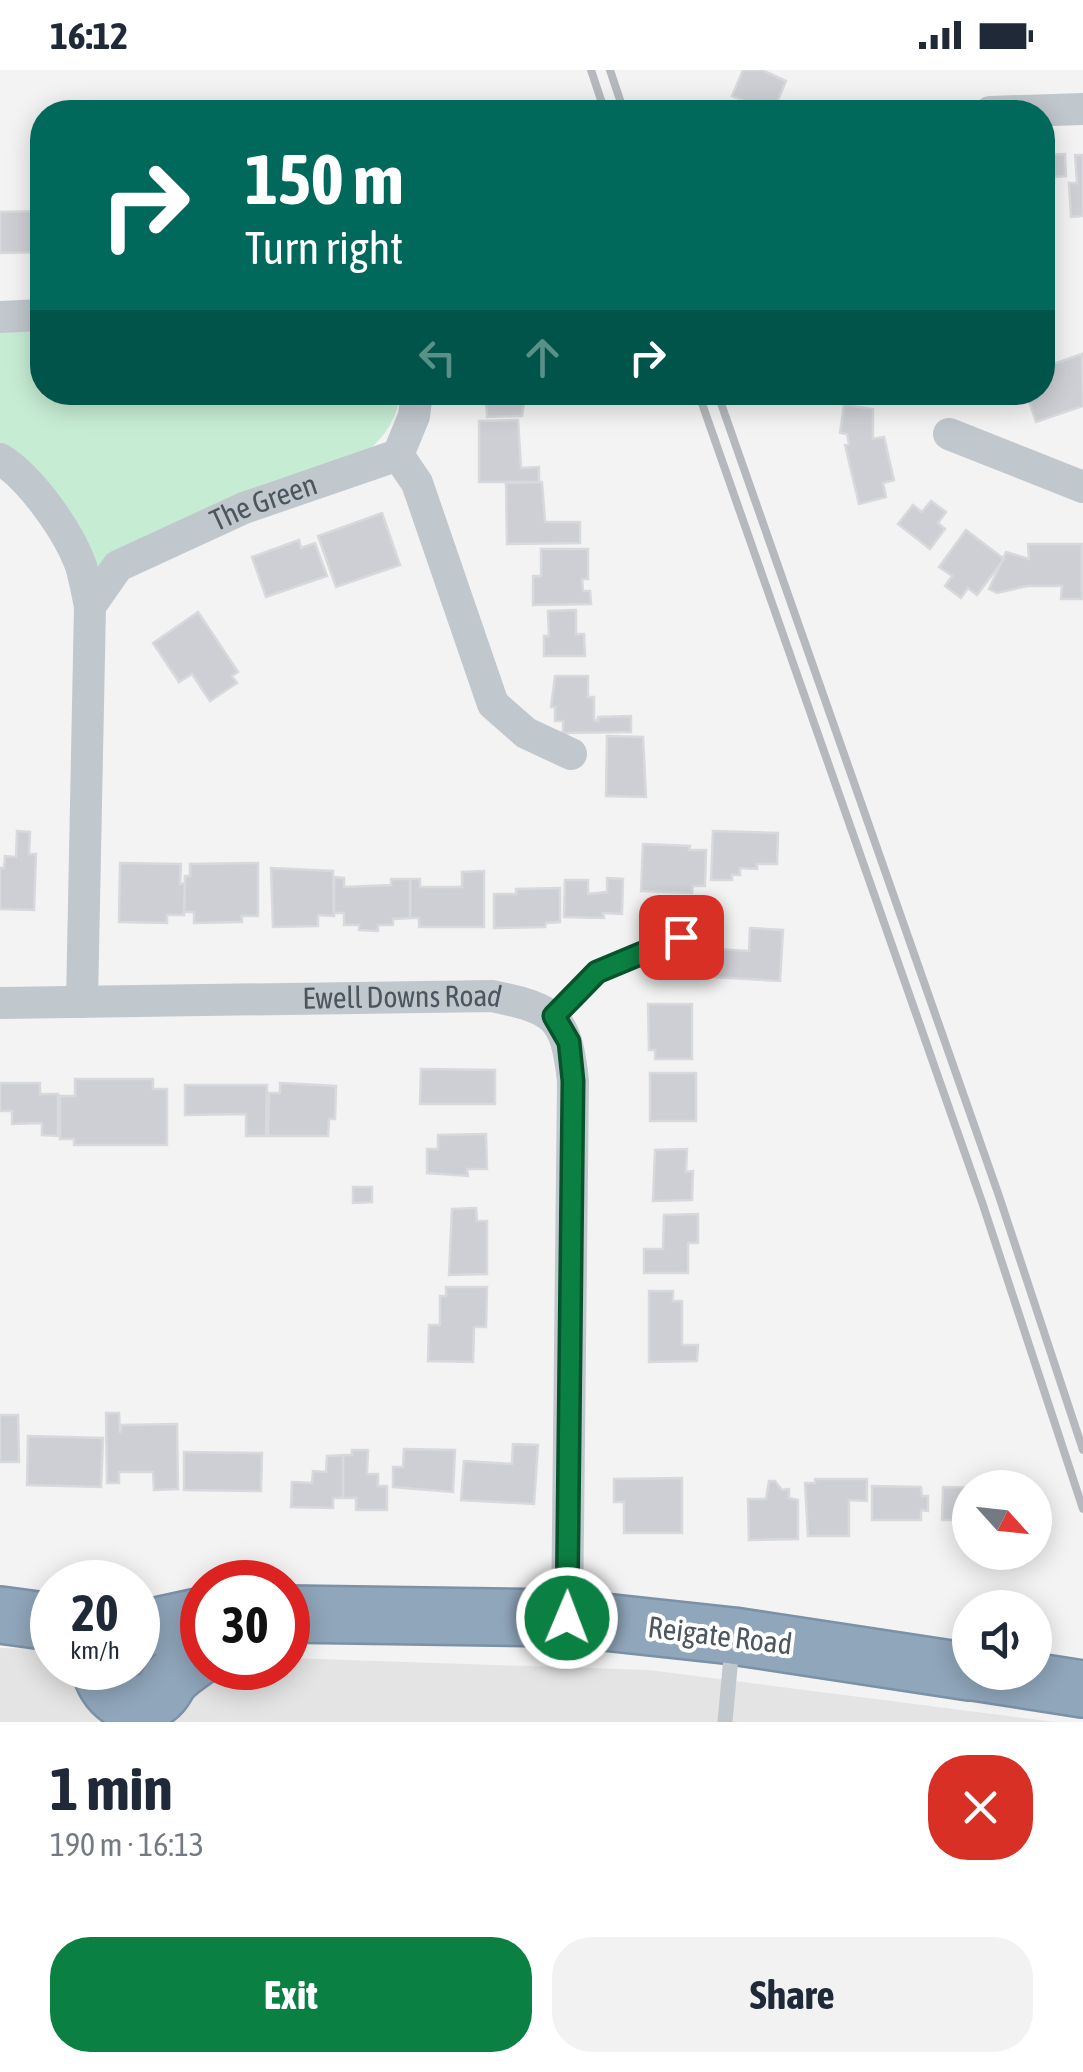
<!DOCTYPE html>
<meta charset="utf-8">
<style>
:root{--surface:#fff;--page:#f2f2f3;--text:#1f2937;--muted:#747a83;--accent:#0b8043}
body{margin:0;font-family:"Asap Condensed",sans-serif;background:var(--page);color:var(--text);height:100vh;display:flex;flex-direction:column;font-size:38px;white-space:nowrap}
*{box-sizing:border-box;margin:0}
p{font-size:32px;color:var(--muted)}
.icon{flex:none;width:55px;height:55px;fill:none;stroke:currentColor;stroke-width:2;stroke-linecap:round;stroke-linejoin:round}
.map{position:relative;height:1652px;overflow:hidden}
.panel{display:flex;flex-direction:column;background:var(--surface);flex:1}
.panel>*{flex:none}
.banner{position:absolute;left:30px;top:30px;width:1025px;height:305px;border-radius:40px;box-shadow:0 5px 25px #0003;background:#00695c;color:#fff;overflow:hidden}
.needle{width:65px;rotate:117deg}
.buttons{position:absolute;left:952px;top:1400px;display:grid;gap:20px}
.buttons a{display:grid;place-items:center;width:100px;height:100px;border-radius:50%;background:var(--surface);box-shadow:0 5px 25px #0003;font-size:50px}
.speed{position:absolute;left:30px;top:1490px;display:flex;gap:20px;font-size:50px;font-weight:700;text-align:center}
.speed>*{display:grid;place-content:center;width:130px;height:130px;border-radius:50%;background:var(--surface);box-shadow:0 5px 25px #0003;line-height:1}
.speed small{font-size:25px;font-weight:400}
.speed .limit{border:15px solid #d22;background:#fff;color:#111}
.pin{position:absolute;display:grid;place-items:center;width:85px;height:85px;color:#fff;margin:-42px;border-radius:20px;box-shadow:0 5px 15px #0006}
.me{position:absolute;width:110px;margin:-55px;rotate:1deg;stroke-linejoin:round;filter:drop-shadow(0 0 8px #0008)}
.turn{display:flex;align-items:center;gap:35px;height:210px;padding:0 50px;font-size:45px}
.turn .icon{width:130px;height:130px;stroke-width:2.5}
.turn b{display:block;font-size:70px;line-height:85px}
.lanes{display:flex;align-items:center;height:95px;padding:0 50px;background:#0003;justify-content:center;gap:50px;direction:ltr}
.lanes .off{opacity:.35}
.round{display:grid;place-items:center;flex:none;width:105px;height:105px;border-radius:40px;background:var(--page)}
.headline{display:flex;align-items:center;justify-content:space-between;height:170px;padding:0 50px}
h1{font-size:60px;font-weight:700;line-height:75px}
.button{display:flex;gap:20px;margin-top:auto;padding:20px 50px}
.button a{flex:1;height:115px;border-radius:40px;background:var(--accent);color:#fff;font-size:40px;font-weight:700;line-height:115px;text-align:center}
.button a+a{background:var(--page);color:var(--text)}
.status{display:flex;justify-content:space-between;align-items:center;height:70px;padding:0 50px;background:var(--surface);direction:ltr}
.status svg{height:28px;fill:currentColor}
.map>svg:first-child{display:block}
.education{fill:#e5e4e4}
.green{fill:#c7ecd4}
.building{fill:#cdcfd4;stroke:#d7d9dd;stroke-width:2.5}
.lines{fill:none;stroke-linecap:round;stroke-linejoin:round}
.highway-casing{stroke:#7b91a7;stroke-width:60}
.lane{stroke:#c0c7cd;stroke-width:15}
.street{stroke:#c0c7cd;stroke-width:32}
.highway{stroke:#90a6bb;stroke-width:55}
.rail{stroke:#b5b8bc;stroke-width:8}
.route-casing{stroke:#07532c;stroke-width:25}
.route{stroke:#0b8043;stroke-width:18}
.labels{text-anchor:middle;stroke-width:8;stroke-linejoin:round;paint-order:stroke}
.street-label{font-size:30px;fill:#4c565e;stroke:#fff}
</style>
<div class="status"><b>16:12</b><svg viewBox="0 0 49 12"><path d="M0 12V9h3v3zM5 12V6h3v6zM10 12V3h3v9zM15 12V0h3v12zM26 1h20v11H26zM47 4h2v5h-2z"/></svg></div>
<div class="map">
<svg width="1083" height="1652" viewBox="0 0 1083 1652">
<rect width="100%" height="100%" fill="#f4f3f3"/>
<!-- education -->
<path class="education" d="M0 1578 52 1579V1598H138V1582L202 1585V1598H288V1588L649 1600 1056 1652H0Z"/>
<!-- green -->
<path class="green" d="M42 256V322L401 323C396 348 388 363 369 380L92 500 0 383V258Z"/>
<!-- building -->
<path class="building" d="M743 0H762L786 11 773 42 732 26Z
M1065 84 1066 106 1054 107V113H1042V85Z
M1075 85H1083V146L1071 147 1069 113H1077Z
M42 141V182L0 183V142Z
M1082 284 1083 336 1036 352 1026 322H1042V298Z
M478 322H526L522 346 487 347 486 332H478Z
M844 335 873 339V369L884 367 894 410 883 413 886 427 859 434 845 375 849 374 847 364 840 363Z
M518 350 521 398 539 397V412H479V351Z
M542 412 545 452H580V473L507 474 506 413Z
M931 431 946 442 938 453 945 459 930 479 898 454 913 435 922 442Z
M382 443 400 495 336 517 318 466Z
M966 460 1004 489 977 525 968 518 961 528 945 516 952 506 939 497Z
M299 470 301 478 315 473 327 506 266 527 252 487Z
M1028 474H1082V529H1061L1062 516H1027L997 523 989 519 1006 482 1029 489Z
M541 479H588V509H582L583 521H590L591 534 533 535V506H541Z
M576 540V564H584L585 586H544V566H549L548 541Z
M198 542 238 602 232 606 237 613 210 631 192 604 179 612 153 573Z
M555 606H588V627H594V650L598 651V647L631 646V662L563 663V651H555V637H551Z
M607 666 643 667 646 727 606 726Z
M17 761 30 762 29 784H36L34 840 0 839V798H4L5 786 16 787Z
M713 761 778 763 777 794H757V799L740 798V805H732V810H711Z
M643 774 690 776 689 780H706L705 816H693L692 823 641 821Z
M120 793 181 794 180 814 185 813 184 845H167V853L119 852Z
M258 793V846H242V852L194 853V842H184L185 806H190V794Z
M271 798 333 801 334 846 318 845V856L273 857Z
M484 801V857H419V848H410V809H420V817H462V802Z
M334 807 344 808V817L391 815V809H410V848L393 849V855H378V861L359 860V855H344V843H334Z
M607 808 623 809 622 844 603 843 604 848 564 847 565 810H588V824L607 822Z
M560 818V852L546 853 545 857 494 858V824H516V819Z
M750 858 783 860 780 911 714 907 716 879 749 881Z
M648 934H692V989H655V980H649Z
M421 999 495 1000V1034H420Z
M650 1003H696V1051H650Z
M75 1009H153V1019H167V1075H74V1069H60V1026H75Z
M0 1013H40V1024H58V1066L42 1065V1053L12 1054V1041H0Z
M280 1013 336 1016 335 1049H329L328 1066H268L269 1023H280Z
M185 1015H267L266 1066H246V1044L185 1045Z
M486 1064 487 1099H467L468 1106 427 1103V1079H438V1065Z
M687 1079 686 1102 693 1101 692 1130 653 1131 655 1080Z
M353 1117H372V1132L353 1133Z
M476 1138 477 1151H487V1204L449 1205 452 1139Z
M698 1144V1173H688V1203H644V1179H663L664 1145Z
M446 1217H487L486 1257H474L473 1292 428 1291 429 1255H440V1226H446Z
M649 1221H673V1231H682V1275H698L697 1291 649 1292Z
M106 1343H119L120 1363 122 1355 177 1354 178 1419 154 1420 153 1402H119V1413H107Z
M0 1345H18L19 1392H0Z
M28 1366 103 1368 101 1417 27 1415Z
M513 1374 538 1375 534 1434 461 1430 464 1391 512 1394Z
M404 1379 455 1380 453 1422 393 1417V1397H403Z
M352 1380H368L367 1404H378V1416H387V1440H356V1428H343V1385H352Z
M184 1382 262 1383 261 1421 184 1420Z
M343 1385V1428H333V1438L291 1437 292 1412 312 1413 313 1401 326 1402 327 1386Z
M682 1408V1463H624V1432H614V1409Z
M815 1409H867V1431L849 1430V1466H808L805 1413H815Z
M769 1411H775L782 1420 789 1419V1428L798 1430V1469L749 1470 748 1429H766Z
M872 1416 921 1417 922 1426H928V1441L921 1440V1450H872Z
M943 1417 984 1418H970V1450H942Z"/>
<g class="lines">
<!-- highway casing -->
<g class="highway-casing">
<path id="highway" d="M288 1544 567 1548 733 1566 970 1602
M0 1545 52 1552
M138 1560 202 1546
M100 1598C105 1622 128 1643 154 1629 163 1624 165 1617 170 1610 178 1600 192 1592 202 1584
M974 1602 1083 1619"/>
</g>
<!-- lane -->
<path class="lane" d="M554 947 597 902 681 867
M725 1652 732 1576"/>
<!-- street -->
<g class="street">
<path d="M990 42 1083 39"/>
<path d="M0 247 42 245"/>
<path d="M949 364 1083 417"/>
<path d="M398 385 417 413 493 634 526 663 571 684"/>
<path d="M0 389C31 408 69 462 81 496 85 509 87 523 90 536L82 932"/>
<path id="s1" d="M90 536 118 496 244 438 398 385 414 346 417 322"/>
<path id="s2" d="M0 933 492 926C555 939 566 946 573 1011L567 1548"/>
</g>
<!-- highway -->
<use href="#highway" class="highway"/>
<!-- rail -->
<path class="rail" d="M591 0 605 42
M610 0 624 42
M698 322 982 1132 1083 1439
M717 322 999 1126 1083 1380"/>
</g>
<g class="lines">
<!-- route casing -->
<g class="route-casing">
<path id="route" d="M567 1548 573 1011 569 972 554 946 597 902 681 867"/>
</g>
<!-- route -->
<use href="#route" class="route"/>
</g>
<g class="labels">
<!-- street labels -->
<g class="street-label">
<text dy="10" stroke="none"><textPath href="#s1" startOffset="208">The Green</textPath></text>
<text dy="10" stroke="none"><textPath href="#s2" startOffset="402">Ewell Downs Road</textPath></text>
<text transform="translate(720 1566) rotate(7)" y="10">Reigate Road</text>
</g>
</g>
</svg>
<div class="buttons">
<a><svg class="needle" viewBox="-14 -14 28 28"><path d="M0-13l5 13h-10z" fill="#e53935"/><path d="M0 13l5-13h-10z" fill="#747a83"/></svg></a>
<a><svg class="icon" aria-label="sound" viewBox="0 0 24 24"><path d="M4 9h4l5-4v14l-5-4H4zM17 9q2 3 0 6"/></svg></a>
</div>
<div class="speed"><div>20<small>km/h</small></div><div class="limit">30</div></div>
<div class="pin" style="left:681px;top:867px;background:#d93025"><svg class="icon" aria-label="arrive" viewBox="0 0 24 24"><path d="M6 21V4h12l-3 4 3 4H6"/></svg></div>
<svg class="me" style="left:567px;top:1548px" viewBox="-20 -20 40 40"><circle r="17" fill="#0b8043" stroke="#fff" stroke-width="3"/><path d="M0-11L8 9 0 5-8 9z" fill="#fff"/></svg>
<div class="banner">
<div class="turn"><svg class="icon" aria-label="right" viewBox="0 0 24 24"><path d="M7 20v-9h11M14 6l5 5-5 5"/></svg><div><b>150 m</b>Turn right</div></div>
<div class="lanes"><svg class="icon off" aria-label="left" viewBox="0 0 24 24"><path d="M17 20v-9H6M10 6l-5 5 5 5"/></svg><svg class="icon off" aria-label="ahead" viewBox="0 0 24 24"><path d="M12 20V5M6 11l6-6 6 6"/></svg><svg class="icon" aria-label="right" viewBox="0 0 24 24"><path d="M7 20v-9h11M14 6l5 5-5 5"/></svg></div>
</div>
</div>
<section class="panel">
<div class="headline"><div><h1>1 min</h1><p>190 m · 16:13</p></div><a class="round" style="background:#d93025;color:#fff"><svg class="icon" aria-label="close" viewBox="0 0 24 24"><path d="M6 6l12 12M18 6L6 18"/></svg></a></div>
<div class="button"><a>Exit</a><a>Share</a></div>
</section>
